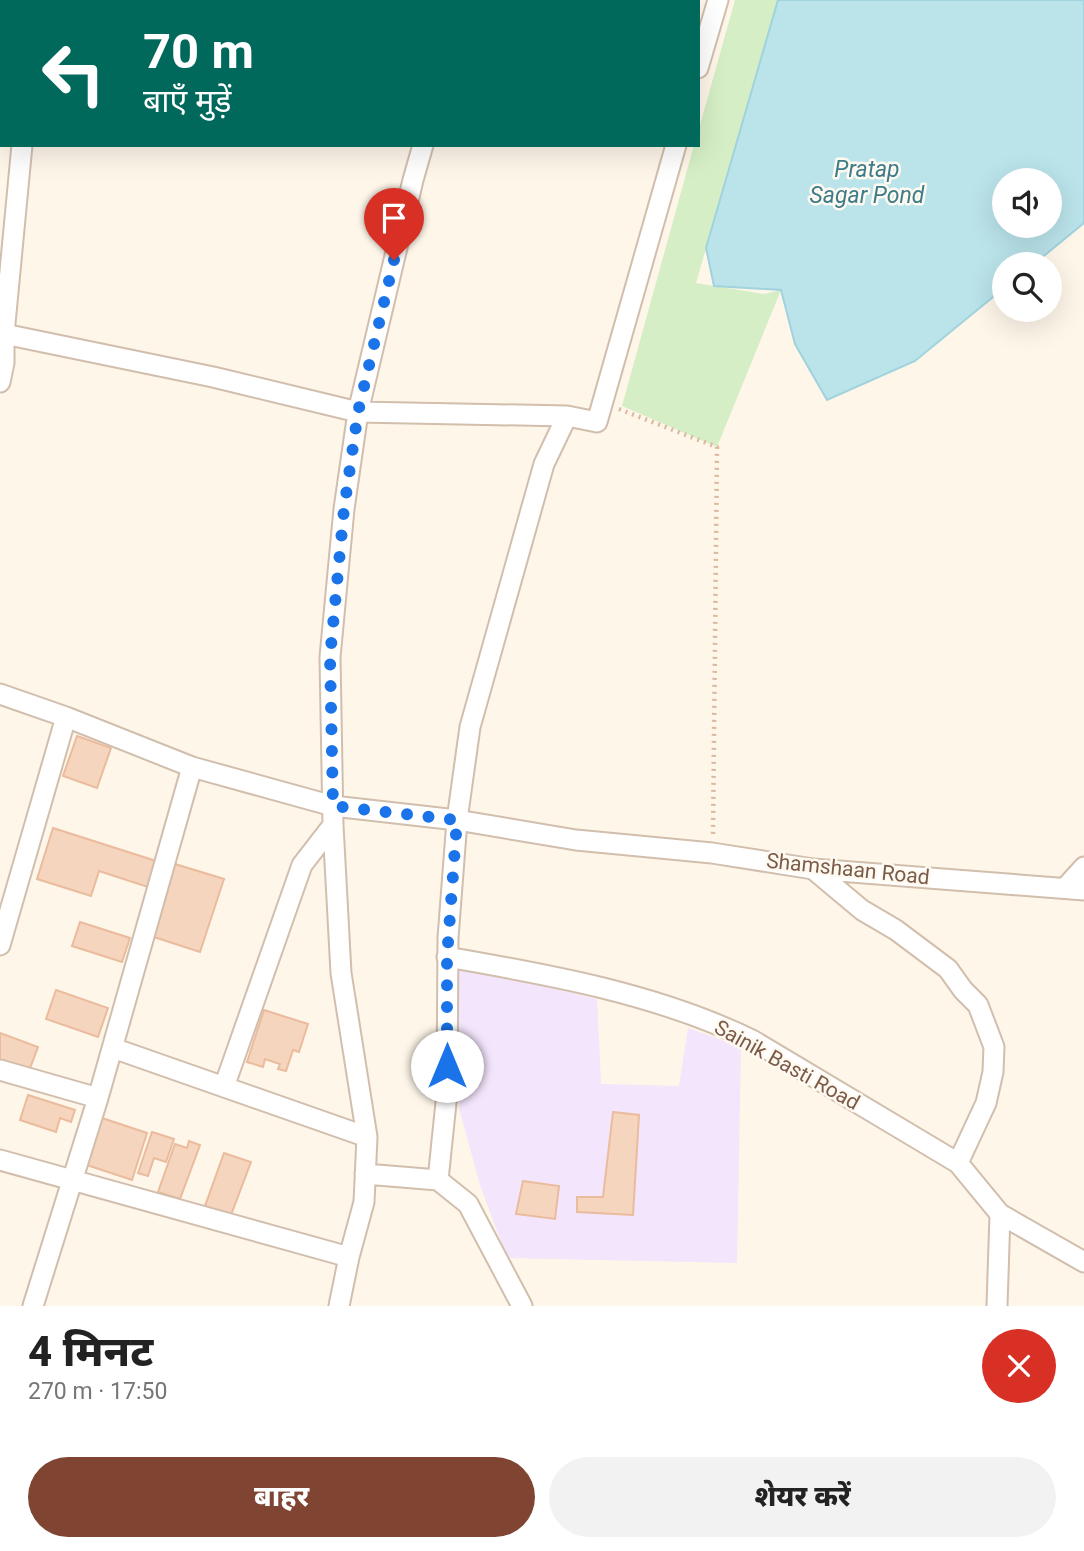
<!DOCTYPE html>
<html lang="hi">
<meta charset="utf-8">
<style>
:root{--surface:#fff;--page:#f2f2f2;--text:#222;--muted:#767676;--accent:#7f4432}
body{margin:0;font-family:Roboto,"Noto Sans Devanagari",sans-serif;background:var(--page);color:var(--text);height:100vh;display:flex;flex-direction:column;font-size:26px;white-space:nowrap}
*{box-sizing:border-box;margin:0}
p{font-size:23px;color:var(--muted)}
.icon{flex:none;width:38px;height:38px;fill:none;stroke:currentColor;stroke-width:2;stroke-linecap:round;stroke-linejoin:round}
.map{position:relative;height:1306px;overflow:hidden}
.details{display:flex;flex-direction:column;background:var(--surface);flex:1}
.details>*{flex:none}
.guide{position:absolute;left:0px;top:0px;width:700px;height:147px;box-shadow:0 7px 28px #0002;background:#00695c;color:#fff;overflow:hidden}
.buttons{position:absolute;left:992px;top:168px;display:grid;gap:14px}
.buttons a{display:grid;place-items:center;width:70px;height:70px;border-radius:50%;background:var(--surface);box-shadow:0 7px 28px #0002;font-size:35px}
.pin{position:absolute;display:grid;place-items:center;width:60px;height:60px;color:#fff;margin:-72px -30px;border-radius:50% 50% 50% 0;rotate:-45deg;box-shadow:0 0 7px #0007}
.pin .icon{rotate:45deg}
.me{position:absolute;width:77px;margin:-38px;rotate:0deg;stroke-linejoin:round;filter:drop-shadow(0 0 5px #0008)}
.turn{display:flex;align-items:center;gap:24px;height:147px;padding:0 28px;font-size:32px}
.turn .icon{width:91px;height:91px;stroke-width:2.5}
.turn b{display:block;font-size:49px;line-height:60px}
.round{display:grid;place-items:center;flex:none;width:74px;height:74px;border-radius:37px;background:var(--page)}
.headline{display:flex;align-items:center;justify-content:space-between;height:119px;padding:0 28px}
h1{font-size:42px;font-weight:800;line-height:52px}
.button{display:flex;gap:14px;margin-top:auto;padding:14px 28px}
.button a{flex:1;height:80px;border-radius:42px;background:var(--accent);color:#fff;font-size:28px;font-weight:800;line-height:80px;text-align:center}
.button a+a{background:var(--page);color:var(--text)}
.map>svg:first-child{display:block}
.education{fill:#f3e5fb}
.green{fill:#d5eec5}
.water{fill:#bae3ea;stroke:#a0d3dd;stroke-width:2;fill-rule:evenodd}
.building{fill:#f6d5be;stroke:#eabb9d;stroke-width:2}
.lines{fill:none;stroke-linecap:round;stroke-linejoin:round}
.minor-casing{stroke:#d2beac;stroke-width:23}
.path{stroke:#dcb8a0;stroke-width:4.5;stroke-dasharray:2 5;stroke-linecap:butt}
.minor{stroke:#fff;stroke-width:19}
.route{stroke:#1a73e8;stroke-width:12;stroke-dasharray:0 21.6}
.labels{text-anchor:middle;stroke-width:5;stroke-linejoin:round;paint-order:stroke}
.street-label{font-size:21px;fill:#7c5c49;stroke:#fffaf1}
.water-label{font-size:23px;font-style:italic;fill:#3e7c89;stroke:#fffaf1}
</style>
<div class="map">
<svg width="1084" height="1306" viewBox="0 0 1084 1306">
<rect width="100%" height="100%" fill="#fef6e9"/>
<!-- education -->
<path class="education" d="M458 966 597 999 601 1084 679 1086 688 1028 741 1047 737 1263 507 1258 480 1185 459 1108Z"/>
<!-- green -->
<path class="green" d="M735 0H778L696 283 764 294 781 290 717 447 622 406 694 145H698V132Z"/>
<!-- water -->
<path class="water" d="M778 0H1084V223L1034 264H1004V288L915 361 827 400 795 344 781 290 714 286 706 248ZM1004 180H1050V226H1004Z"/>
<!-- building -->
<path class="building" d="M77 736 111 748 97 788 63 776Z
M53 828 156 861 148 887 99 871 91 896 37 879Z
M175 864 224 879 200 952 151 936Z
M80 922 130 938 122 962 72 946Z
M56 990 108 1008 98 1037 46 1019Z
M264 1010 308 1024 299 1052 293 1050 286 1071 278 1069 280 1064 265 1059 263 1067 247 1062Z
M0 1033 38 1047 29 1071 0 1061Z
M28 1095 75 1110 71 1122 60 1118 56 1132 20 1120Z
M613 1112 639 1115 633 1215 577 1212V1197H603Z
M99 1117 147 1133 132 1180 84 1164Z
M152 1132 174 1139 166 1162 154 1158 148 1176 138 1173Z
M189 1141 200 1145 180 1199 158 1192 175 1144 187 1148Z
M224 1153 251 1162 231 1215 205 1206Z
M523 1181 559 1186 555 1219 516 1214Z"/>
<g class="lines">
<!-- minor casing -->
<g class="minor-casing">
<path id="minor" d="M217 2 218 0
M466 2 467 0
M0 13 2 14
M698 68 718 0
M4 334 213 377 358 412 567 416 544 464 470 727 457 820 448 938 447 1093 438 1180
M0 382 4 363V334L22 145
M567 416 597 422 676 145
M0 694 66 717 192 767 333 806 457 820 576 840 712 853 813 869 1084 890
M813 869 862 910 896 930 948 969 963 990 978 1005 994 1047 993 1072 986 1103 958 1163
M1065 888 1084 867
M0 945 66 717
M447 957C551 975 657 994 752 1040L958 1163 1000 1214 1084 1262
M113 1048 367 1137
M0 1070 98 1098
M224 1087 302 865 333 825
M0 1160 349 1257
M365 1174 438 1180 468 1204 522 1306
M33 1306 98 1098 192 767
M339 1306 349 1257 364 1202 367 1137 341 973 333 825 330 657 344 509 358 412 413 180 423 145
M997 1306 1000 1214"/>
</g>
<!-- path -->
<path class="path" d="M619 409 717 447 713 834"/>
<!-- minor -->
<use href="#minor" class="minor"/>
</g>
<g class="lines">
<!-- route -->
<path class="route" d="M394 260 358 412 344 509 330 657 333 806 457 820 447 957V1066"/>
</g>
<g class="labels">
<!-- street labels -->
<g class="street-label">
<text transform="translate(848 869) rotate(6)" y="7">Shamshaan Road</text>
<text transform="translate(787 1065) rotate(29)" y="7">Sainik Basti Road</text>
</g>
<!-- water labels -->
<g class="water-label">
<text x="867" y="177">Pratap<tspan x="867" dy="26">Sagar Pond</tspan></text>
</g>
</g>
</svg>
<div class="buttons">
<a><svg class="icon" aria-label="sound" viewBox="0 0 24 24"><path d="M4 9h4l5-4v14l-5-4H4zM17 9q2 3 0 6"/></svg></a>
<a><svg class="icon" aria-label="search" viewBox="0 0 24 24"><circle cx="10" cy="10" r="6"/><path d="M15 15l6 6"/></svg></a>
</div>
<div class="pin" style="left:394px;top:260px;background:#d93025"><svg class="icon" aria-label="arrive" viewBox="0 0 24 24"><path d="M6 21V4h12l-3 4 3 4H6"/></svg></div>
<svg class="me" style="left:447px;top:1066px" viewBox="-20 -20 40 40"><circle r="19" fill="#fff"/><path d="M0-13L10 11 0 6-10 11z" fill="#1a73e8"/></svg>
<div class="guide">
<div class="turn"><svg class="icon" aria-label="left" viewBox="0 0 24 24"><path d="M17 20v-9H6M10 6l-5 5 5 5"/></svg><div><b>70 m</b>बाएँ मुड़ें</div></div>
</div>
</div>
<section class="details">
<div class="headline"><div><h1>4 मिनट</h1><p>270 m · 17:50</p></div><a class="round" style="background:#d93025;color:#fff"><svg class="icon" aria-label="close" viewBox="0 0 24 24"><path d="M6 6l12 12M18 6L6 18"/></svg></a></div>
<div class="button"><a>बाहर</a><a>शेयर करें</a></div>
</section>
